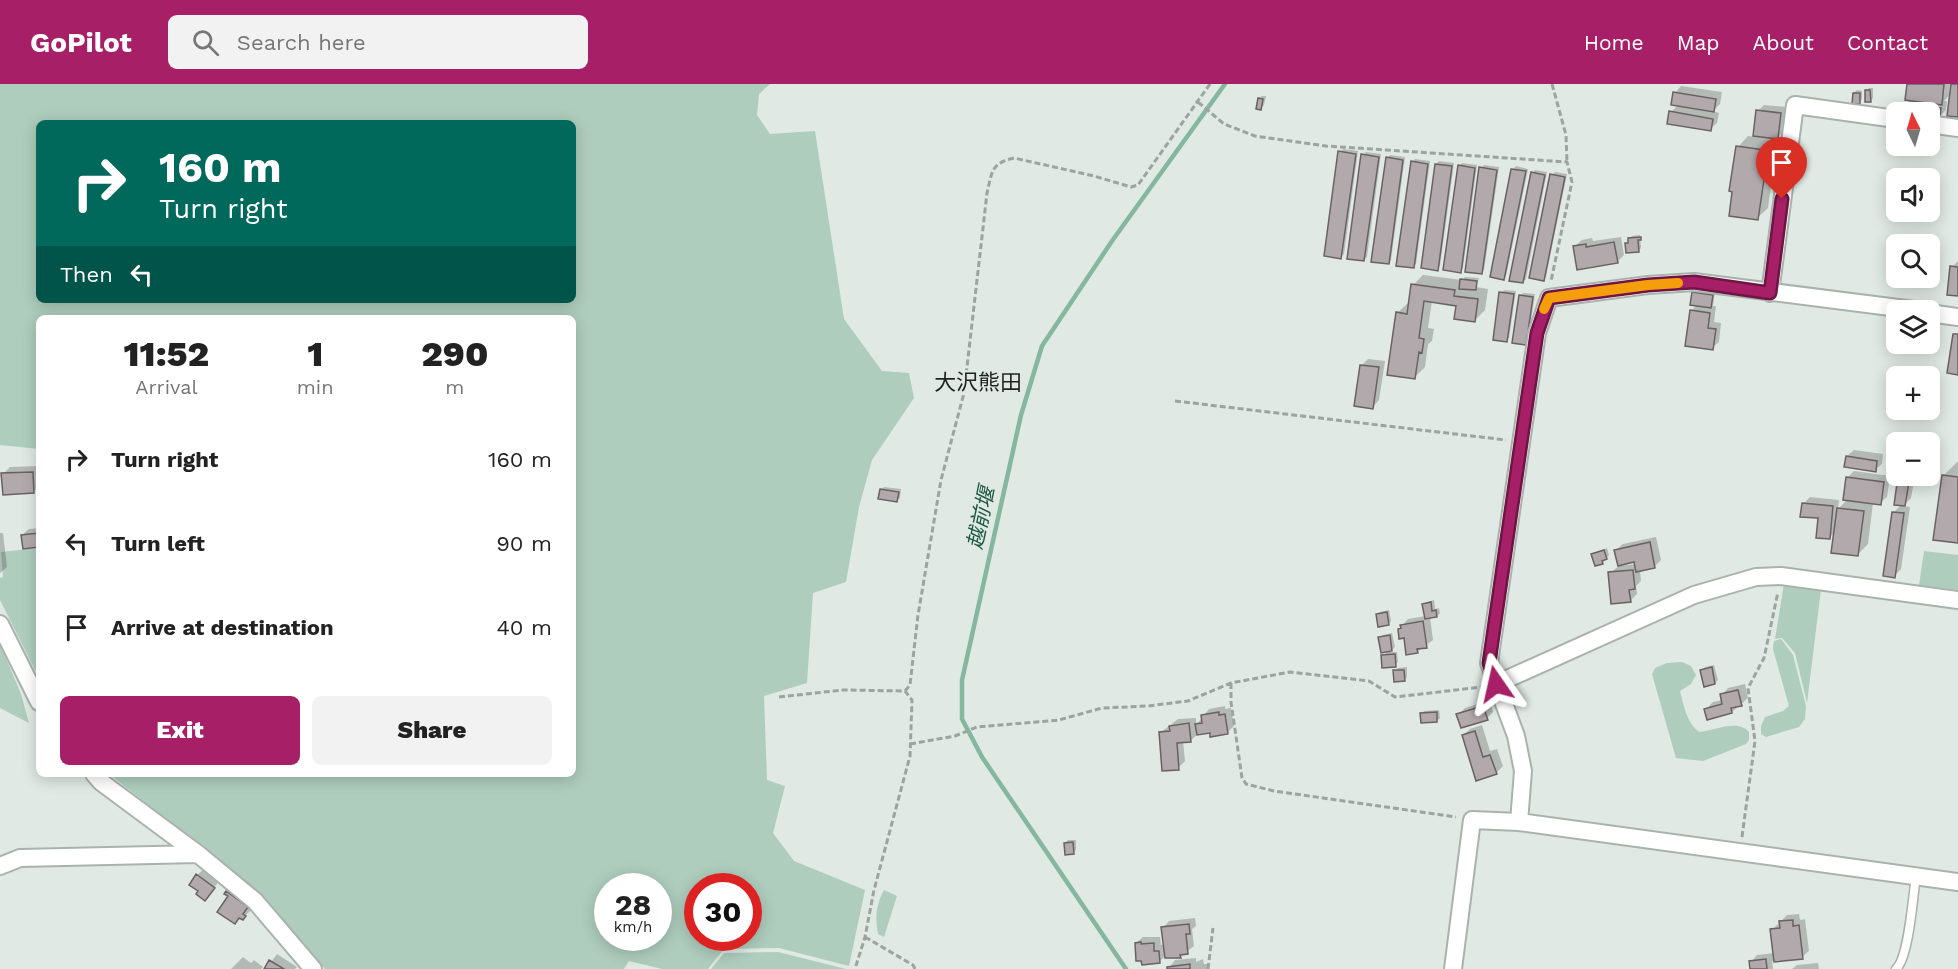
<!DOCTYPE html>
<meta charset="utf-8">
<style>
:root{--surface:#fff;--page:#f2f2f2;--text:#222;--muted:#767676;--accent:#a72067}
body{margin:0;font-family:"Work Sans","Noto Sans JP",sans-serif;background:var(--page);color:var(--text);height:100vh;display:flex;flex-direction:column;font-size:22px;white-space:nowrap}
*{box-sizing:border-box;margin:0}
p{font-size:20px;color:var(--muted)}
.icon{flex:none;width:33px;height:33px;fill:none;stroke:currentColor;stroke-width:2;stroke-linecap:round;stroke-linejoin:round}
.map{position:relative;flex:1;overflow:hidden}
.panel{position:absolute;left:36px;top:231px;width:540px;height:462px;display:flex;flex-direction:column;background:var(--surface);border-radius:9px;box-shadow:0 3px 15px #0003}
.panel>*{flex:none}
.hud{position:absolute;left:36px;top:36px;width:540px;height:183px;border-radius:9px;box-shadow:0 3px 15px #0003;background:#00695c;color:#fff;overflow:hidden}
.needle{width:39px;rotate:355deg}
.controls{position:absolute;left:1886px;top:18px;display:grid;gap:12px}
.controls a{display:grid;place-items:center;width:54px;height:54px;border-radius:9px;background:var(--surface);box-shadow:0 3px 15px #0003;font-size:30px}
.speed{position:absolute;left:594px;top:789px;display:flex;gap:12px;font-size:30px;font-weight:700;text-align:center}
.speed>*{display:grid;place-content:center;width:78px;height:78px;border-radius:50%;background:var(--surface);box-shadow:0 3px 15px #0003;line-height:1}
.speed small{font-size:15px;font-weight:400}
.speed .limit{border:9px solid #d22;background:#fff;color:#111}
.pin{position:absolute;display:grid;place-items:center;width:51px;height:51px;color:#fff;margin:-62px -26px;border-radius:50% 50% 50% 0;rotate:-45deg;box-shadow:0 0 6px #0007}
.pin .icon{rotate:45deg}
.me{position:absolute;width:66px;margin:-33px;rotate:349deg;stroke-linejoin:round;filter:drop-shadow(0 0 4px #0008)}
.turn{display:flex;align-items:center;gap:21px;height:126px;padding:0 24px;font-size:27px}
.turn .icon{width:78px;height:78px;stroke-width:2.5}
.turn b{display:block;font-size:42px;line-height:51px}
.then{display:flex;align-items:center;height:57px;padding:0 24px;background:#0003;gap:12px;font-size:22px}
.eta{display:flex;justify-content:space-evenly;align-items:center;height:102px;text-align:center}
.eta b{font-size:36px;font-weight:800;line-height:42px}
.cta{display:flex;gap:12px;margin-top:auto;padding:12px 24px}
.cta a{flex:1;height:69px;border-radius:9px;background:var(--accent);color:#fff;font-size:24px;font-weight:800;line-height:69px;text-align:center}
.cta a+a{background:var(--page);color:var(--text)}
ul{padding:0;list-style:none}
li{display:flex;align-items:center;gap:18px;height:84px;padding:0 24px}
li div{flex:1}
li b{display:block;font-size:22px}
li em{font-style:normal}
header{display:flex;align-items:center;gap:36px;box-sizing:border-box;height:84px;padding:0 30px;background:var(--accent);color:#fff}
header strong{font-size:28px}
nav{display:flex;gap:33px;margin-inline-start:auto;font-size:21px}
.search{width:420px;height:54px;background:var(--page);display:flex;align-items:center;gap:15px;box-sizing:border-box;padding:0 21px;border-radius:9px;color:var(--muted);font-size:22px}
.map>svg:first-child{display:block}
.green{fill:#aecdbd;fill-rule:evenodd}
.shadow{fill:#0003;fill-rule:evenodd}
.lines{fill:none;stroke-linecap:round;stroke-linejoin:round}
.stream{stroke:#85b79e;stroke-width:4.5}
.building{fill:#b2a9ac;stroke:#696164;stroke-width:1.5}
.lane-casing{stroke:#aab2ad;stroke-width:11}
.street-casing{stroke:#aab2ad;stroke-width:20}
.path{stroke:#9ca3a0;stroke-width:3;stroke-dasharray:6 3;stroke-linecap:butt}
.lane{stroke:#fff;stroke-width:8}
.street{stroke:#fff;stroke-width:16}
.route-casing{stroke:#6d1543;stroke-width:15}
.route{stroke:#a72067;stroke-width:10}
.slow{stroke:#f59e0b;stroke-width:10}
.labels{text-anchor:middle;stroke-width:4.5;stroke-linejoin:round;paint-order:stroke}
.water-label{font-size:21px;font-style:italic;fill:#1d5a41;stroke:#e0e9e4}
.quarter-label{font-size:22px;fill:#1f2221;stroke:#e0e9e4}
</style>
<header>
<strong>GoPilot</strong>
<div class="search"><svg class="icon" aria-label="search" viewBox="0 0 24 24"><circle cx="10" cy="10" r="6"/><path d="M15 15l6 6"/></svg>Search here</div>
<nav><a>Home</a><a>Map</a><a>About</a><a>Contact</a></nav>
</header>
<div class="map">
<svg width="1958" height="885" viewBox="0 0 1958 885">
<rect width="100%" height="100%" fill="#e0e9e4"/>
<!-- green -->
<path class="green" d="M0 0H770L759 10 757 31 770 50 815 47 844 235 882 287 909 289 914 314 872 376 859 423 846 498 813 509 807 599 764 612 767 696 785 702 773 749 794 777 865 806 849 882 779 864 724 865 708 885H662L629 877 624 885H325L265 814 109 690H573V234H39V365L0 361ZM39 39H573V216H39ZM608 802H658V854H608ZM698 802H748V854H698Z
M39 464V594L0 516V494L3 493 1 468Z
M1924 467 1958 471V506L1919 501Z
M1784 500 1821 505 1807 619 1795 569 1782 554 1775 555Z
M1781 555 1793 571 1806 622 1805 635 1799 643 1766 653 1761 650V642L1765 633 1783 627 1789 622 1773 565 1774 557Z
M0 560 21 610 29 639 0 624Z
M1682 578 1691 582 1696 591 1691 600 1680 607C1683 620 1688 642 1700 648 1715 646 1738 635 1749 648V656L1746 660 1703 677 1676 674 1652 590 1655 584 1667 579Z
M884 806 897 812 884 853 878 850C875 833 876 821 884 806Z
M778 868 846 885H847H711L724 869Z"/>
<!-- shadow -->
<path class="shadow" d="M1908 0H1950L1949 8H1952L1958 0V32L1951 10 1944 17H1947L1946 26 1939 33 1929 32V28H1905L1906 20 1910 16Z
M1681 2 1722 8 1720 20 1713 27 1719 29 1717 39 1710 45 1671 28 1678 21 1675 9Z
M1869 4H1873V14L1870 17 1866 7Z
M1857 6 1862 7V15L1859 18 1854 9Z
M1262 12H1266L1264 21 1261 24 1259 14Z
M1764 21 1787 23 1784 47 1774 56 1788 58 1785 78 1773 88 1768 124 1757 134 1738 63 1748 52 1755 53 1758 27Z
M1343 65 1358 67 1344 170 1341 173 1340 68Z
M1366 68 1381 70 1367 173 1364 176 1363 71Z
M1390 71 1405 73 1391 176 1388 179 1387 74Z
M1415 75 1430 77 1416 180 1413 183 1412 78Z
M1439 77 1454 79 1440 182 1437 185 1436 80Z
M1462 79 1477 81 1463 184 1460 187 1459 82Z
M1484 81 1499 83 1484 186 1482 189 1481 84Z
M1516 82 1528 85 1506 192 1503 194 1513 85Z
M1535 86 1547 88 1526 195 1523 198 1532 89Z
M1555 88 1567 90 1546 192 1543 195 1552 91Z
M1640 151 1641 164 1638 167 1627 160 1632 152Z
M1621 153 1624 171 1617 178 1575 162 1582 156 1592 154 1593 157Z
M1958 177V211L1952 183Z
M1423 191 1462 196 1465 193 1479 194 1476 203 1488 205 1485 226 1475 236 1457 220 1432 217 1428 244 1434 245 1432 257 1428 260 1425 283 1415 293 1397 229 1408 219H1410L1413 201Z
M1504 206 1516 207 1509 254 1506 257 1501 209Z
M1697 206 1715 208 1713 222H1716L1714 238 1721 239 1719 258 1712 264 1692 226 1697 221 1694 209Z
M1523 209 1535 210 1528 257 1526 260 1520 212Z
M1368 275 1385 277 1379 316 1373 323 1361 282Z
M1854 366 1883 370 1882 380 1875 386 1847 372Z
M1957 378H1958V458L1943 392Z
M39 382V402L33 408 3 390 10 383Z
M1854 387 1890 392 1887 413 1880 419H1873L1868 460 1857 471 1836 447 1829 454 1820 433 1803 420 1810 413 1839 416 1838 425 1848 415 1847 394Z
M1900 392H1915L1911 414 1903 422 1910 423 1901 485 1894 492V428L1902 420 1895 419Z
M884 403 901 405 900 414 897 416 881 406Z
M39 444V461L22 451 29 445Z
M0 449H3L7 483 0 489Z
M1656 453 1661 476 1654 483 1640 486 1641 497 1636 502 1637 510 1630 517 1610 489 1619 482 1616 466 1623 460ZM1635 477 1636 480 1620 482V480Z
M1607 464 1609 471 1603 478 1595 481 1592 470Z
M1434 516 1435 525 1439 524 1440 529 1437 532 1430 533 1433 556 1417 568 1399 545 1408 535 1426 532 1424 520 1427 518Z
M1389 526 1391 537 1388 540 1377 531 1380 528Z
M1392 549 1395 563 1389 568H1397L1398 578 1395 581 1383 572 1389 566 1380 553 1383 551Z
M1714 581 1718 596 1715 599 1702 586 1705 583Z
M1407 583V593L1404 596 1395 587 1398 584Z
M1745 600 1748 614 1732 628 1706 625 1713 618 1723 616 1722 611 1728 604Z
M1490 616 1493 628 1487 634 1458 631 1465 624Z
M1225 622V625L1231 624 1234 642 1227 649 1211 647 1198 650 1190 657H1183L1185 677 1178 684 1160 649 1178 635 1196 634V641L1209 625Z
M1439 626 1440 634 1437 637 1422 630 1424 627Z
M1482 641 1490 667 1497 665 1503 682 1496 689 1463 651 1470 645Z
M1068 756H1076V766L1073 769 1065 759Z
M204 785 220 796 205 815 200 807 197 791Z
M234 802 254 815 248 823 252 825 243 834 230 812 226 810Z
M1799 830 1800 836 1805 835 1809 867 1802 873 1772 877 1773 885H1751V878L1757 871 1774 869 1772 846 1787 831Z
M1195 834 1196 842 1192 845 1194 862 1180 873 1166 871 1159 878 1136 859 1143 853H1160L1161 861H1165L1163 844 1169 837Z
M277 870 297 883 295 885H266Z
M243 873 251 879 254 876 263 883 261 885H231Z
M1196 874V878L1203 875 1204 880H1207V885H1168L1175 876Z
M1818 879 1819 885H1792L1797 881Z"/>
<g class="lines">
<!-- stream -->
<path class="stream" d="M1126 885 982 673 962 635V596L1021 331 1042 262 1112 157 1225 0"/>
</g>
<!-- building -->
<path class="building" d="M1907 0H1944L1942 21 1905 16Z
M1951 0H1958V33L1947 32Z
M1865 6H1870L1871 18H1865Z
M1673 8 1716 15 1714 28 1671 21Z
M1853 9H1860V20H1852Z
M1258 14 1263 15 1261 26 1256 25Z
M1905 19 1941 24 1940 34 1929 33V28H1903Z
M1756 26 1781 29 1778 55 1753 52Z
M1669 27 1713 35 1711 47 1667 40Z
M1736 62 1779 68 1776 90 1765 89 1758 136 1729 132 1732 108 1729 107Z
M1338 67 1356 70 1341 175 1324 172Z
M1361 70 1379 73 1364 177 1347 175Z
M1386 73 1403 76 1389 180 1371 178Z
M1411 77 1428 80 1414 184 1396 182Z
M1435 80 1452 82 1438 187 1421 184Z
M1458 81 1475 84 1461 189 1443 186Z
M1479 83 1497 86 1482 190 1465 188Z
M1511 85 1526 87 1504 196 1490 193Z
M1531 88 1545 91 1523 199 1509 197Z
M1550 90 1565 93 1544 197 1529 194Z
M1641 153V156H1638L1639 168 1626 169 1625 159H1628V154Z
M1614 158 1618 179 1577 186 1573 162 1586 160V163Z
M1950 182 1958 183V212L1947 211Z
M1460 195 1477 197 1476 206 1459 205Z
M1411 200 1455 206 1454 212 1478 215 1475 238 1454 235 1456 222 1424 217 1419 254 1424 255 1422 269 1419 268 1415 295 1387 291 1396 228 1407 230Z
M1499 208 1514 210 1507 258 1493 256Z
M1692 208 1713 211 1711 224 1690 221Z
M1519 211 1533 213 1526 261 1512 259Z
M1690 226 1710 229 1708 244 1716 245 1713 266 1685 262Z
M1953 250H1958V291L1947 289Z
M1360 281 1379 283 1373 325 1354 322Z
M1846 372 1877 377 1876 388 1844 383Z
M33 388 34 409 3 411 1 389Z
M1942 391 1958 393V459L1933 456Z
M1898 392H1910L1905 422 1894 421Z
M1846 393 1884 398 1881 421 1843 416Z
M880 405 899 408 897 418 878 415Z
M1802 419 1833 422 1830 455 1816 454 1818 434 1800 433Z
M1837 424 1864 427 1858 472 1831 469Z
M1892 428 1904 429 1895 494 1883 492Z
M39 449V463L23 465 21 451Z
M1650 458 1655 484 1636 488 1634 478 1618 482 1614 466Z
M1604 466 1607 475 1602 477 1603 480 1595 482 1591 470Z
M1633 486 1635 505 1629 506 1631 518 1611 520 1608 488Z
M1431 518 1432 527 1436 526 1437 533 1425 535 1422 520Z
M1387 528 1389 541 1378 543 1376 530Z
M1423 537 1427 564 1417 565 1418 569 1406 571 1404 554 1399 555 1398 545 1401 544 1400 541Z
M1390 551 1392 567 1381 569 1378 553Z
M1395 570 1396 583 1382 584 1381 571Z
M1712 583 1715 600 1704 603 1700 586Z
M1393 586H1404L1405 597 1394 598Z
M1738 606 1742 622 1731 624 1732 629 1707 636 1704 625 1722 620 1720 610Z
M1483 622 1488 636 1461 644 1456 630Z
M1219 628V631L1225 630 1228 650 1210 653V649L1197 651 1195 640 1202 639 1201 631Z
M1437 628V638L1421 639 1420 629Z
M1189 639 1191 658 1177 659 1179 686 1162 687 1159 648 1170 647 1169 642Z
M1475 647 1483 673 1490 671 1497 690 1476 697 1462 651Z
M1073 758 1074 770 1065 771 1064 759Z
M196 790 215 804 205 817 196 810 198 807 189 801Z
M226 807 248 823 243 830 246 832 243 836 239 834 235 840 217 828 228 812 224 810Z
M1793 836V842L1799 841 1803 875 1774 878 1770 845 1780 844 1779 837Z
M1189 840 1190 850H1186L1188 870 1180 871 1181 874H1165L1161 843Z
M1141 858V860L1154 859V867H1159L1160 879 1142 881 1141 877H1136L1135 859Z
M1766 875 1767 885H1750L1749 877Z
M269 876 284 885H264Z
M1190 880V885H1167V883Z"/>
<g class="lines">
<!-- lane casing -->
<g class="lane-casing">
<path id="lane" d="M1896 885C1909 874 1913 811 1916 792"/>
</g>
<!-- street casing -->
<g class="street-casing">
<path id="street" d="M1929 40 1958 44
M1770 209 1795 21 1896 35
M1929 229 1958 233
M0 540 39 618
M1496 600 1694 511 1756 493 1781 492 1958 516
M94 690 101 698 198 770 255 817 313 885
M1519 738 1523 687 1516 652 1489 579 1537 249 1549 214 1648 201 1694 198 1914 226
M0 782 20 774 198 770
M1453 885 1472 736 1519 738 1958 798"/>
</g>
<!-- path -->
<path class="path" d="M1552 0 1566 51 1567 78
M1198 18 1224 40 1255 52 1326 62 1567 78 1572 98 1551 197
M1175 317 1506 356
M1231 599V618L1242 694 1246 700 1274 707 1456 733
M905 607 910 601 918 531 941 396 964 309 987 109C992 88 991 79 1014 74L1094 92 1131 103 1138 101 1210 0
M779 613 843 606 905 607 912 616 910 672 874 806 865 853 855 885
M910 660 955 652 977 643 1059 636 1102 624 1148 622 1188 617 1231 599 1290 588 1369 597 1395 613 1482 603
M1742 753 1755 657 1748 604 1764 574 1778 508
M865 853 913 881 915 885
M1208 885 1213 844"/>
<!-- lane -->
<use href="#lane" class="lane"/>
<!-- street -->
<use href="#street" class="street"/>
</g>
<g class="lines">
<!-- route casing -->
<g class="route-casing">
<path id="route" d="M1496 600 1489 579 1537 249 1549 214 1648 201 1694 198 1770 209 1782 115"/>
</g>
<!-- route -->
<use href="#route" class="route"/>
<!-- slow -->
<path class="slow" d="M1544 225 1549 214 1648 201 1678 199"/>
</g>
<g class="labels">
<!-- water labels -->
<g class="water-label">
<text transform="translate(981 434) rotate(-78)" y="7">越前堰</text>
</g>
<!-- quarter labels -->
<g class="quarter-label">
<text x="978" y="306">大沢熊田</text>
</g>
</g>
</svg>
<div class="controls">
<a><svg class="needle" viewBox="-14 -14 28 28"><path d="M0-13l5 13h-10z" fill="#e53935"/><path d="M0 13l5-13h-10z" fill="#767676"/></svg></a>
<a><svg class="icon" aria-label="sound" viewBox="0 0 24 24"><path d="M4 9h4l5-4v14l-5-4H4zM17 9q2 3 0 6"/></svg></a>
<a><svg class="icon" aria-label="search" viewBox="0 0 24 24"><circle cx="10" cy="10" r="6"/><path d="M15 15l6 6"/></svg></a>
<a><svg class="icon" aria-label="layers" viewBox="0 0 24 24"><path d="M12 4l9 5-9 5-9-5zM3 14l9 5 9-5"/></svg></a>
<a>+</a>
<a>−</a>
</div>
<div class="speed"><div>28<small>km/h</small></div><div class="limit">30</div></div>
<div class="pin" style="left:1782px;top:115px;background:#d93025"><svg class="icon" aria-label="arrive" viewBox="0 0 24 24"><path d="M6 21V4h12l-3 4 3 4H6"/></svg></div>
<svg class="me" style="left:1496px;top:600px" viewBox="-20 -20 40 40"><path d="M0-17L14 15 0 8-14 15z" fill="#a72067" stroke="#fff" stroke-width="4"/></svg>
<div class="hud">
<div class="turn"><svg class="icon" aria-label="right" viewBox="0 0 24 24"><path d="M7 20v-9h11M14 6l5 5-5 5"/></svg><div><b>160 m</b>Turn right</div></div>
<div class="then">Then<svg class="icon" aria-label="left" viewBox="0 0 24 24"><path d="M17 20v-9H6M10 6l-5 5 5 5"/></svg></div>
</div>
<section class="panel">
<div class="eta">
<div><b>11:52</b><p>Arrival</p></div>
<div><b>1</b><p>min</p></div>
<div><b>290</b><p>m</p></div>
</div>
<ul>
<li><svg class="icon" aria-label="right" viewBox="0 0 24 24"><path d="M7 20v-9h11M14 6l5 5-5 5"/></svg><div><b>Turn right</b></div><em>160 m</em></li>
<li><svg class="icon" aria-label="left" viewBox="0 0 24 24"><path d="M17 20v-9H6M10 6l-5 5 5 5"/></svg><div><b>Turn left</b></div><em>90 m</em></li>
<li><svg class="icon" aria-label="arrive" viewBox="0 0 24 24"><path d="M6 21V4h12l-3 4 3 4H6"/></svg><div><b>Arrive at destination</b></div><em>40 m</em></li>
</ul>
<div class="cta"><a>Exit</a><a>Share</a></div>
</section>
</div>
